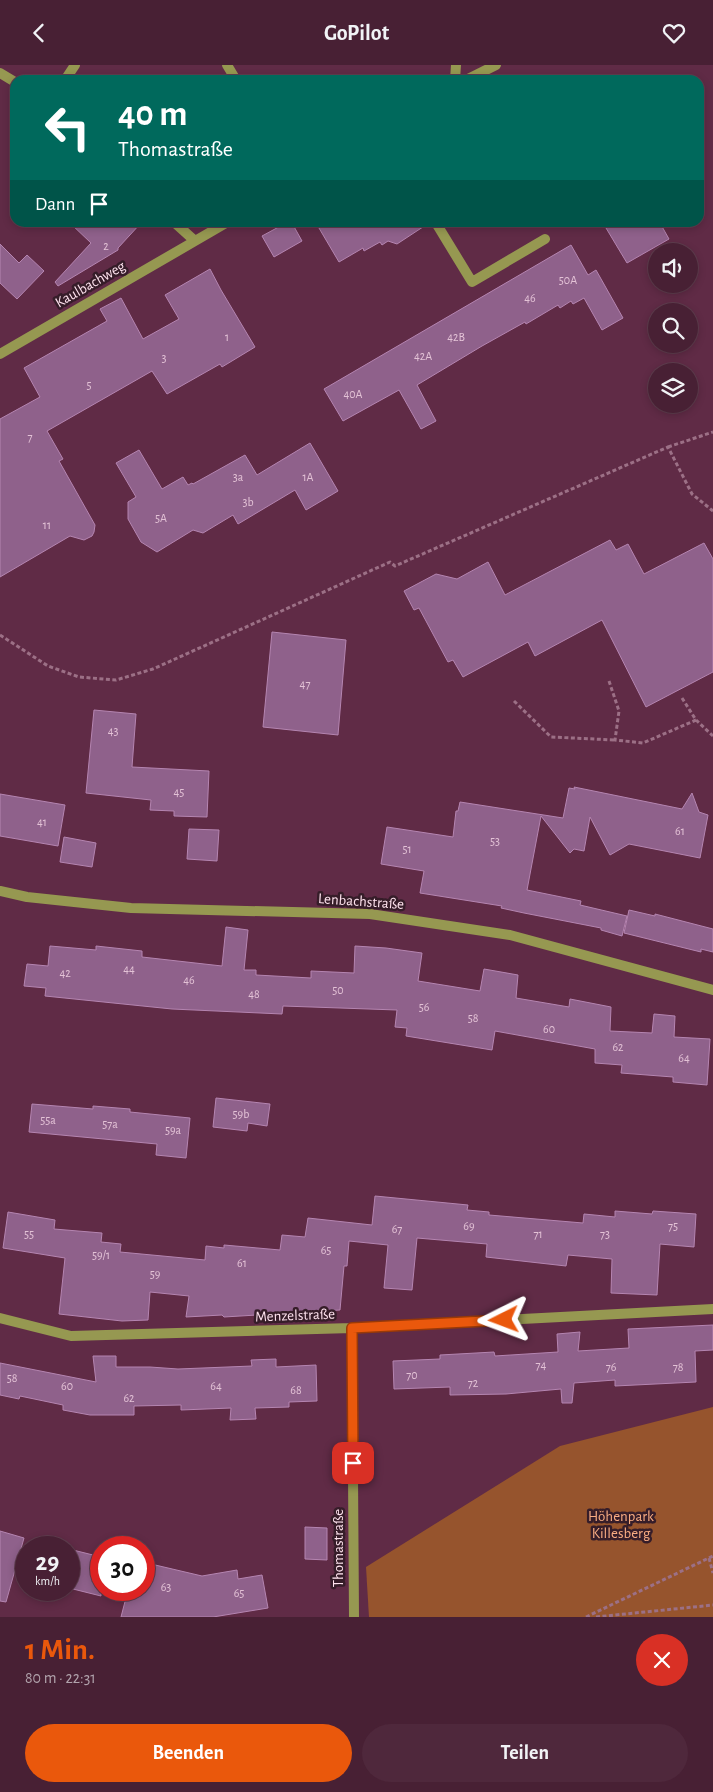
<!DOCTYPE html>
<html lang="de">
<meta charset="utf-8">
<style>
:root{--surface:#482034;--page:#4f283c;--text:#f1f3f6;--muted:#b1a3ac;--line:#603e4f;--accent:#ea580c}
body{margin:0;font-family:"Alegreya Sans",sans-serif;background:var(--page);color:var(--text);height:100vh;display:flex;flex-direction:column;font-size:19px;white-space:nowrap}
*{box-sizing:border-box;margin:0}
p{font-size:16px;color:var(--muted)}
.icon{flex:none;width:28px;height:28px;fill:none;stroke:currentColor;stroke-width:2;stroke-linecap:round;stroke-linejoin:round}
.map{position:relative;height:1552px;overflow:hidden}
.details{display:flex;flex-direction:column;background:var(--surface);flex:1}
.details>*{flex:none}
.guide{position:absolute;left:10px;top:10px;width:694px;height:152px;border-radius:15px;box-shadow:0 2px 8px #0003,0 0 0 1px var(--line);background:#00695c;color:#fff;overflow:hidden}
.fabs{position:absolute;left:648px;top:178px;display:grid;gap:10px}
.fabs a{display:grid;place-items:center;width:50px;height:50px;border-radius:50%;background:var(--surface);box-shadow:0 2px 8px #0003,0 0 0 1px var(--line);font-size:25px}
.speed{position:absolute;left:15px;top:1471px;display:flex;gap:10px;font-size:25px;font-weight:700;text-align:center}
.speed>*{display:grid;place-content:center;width:65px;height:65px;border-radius:50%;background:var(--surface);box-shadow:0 2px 8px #0003,0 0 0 1px var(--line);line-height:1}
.speed small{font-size:12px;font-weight:400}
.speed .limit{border:8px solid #d22;background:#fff;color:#111}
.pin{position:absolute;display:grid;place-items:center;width:42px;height:42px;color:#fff;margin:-21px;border-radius:10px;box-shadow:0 2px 8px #0006}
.me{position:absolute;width:55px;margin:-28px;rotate:267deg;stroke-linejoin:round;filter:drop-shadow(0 0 4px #0008)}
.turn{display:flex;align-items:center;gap:18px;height:105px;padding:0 25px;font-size:22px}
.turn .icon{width:65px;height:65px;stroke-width:2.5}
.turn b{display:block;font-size:35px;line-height:42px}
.then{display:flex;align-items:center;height:48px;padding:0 25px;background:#0003;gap:10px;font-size:19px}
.round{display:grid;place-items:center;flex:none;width:52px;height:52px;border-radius:26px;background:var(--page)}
.overview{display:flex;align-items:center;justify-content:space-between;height:85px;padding:0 25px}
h1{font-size:30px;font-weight:700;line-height:38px;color:var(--accent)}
.button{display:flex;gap:10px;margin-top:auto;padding:10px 25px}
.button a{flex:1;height:58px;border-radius:30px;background:var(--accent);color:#fff;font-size:20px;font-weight:700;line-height:58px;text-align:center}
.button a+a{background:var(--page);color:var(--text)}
header{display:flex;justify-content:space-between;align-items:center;height:65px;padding:0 25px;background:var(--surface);font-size:22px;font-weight:700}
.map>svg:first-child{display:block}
.green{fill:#96542d}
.building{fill:#8f618b;stroke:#b585b1}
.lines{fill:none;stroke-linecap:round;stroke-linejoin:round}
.path{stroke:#9c7086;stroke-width:3;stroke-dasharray:4 2.5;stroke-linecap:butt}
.service{stroke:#969851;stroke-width:10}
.minor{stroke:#969851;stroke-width:10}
.route-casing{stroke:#983908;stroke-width:12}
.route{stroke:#ea580c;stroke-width:9}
.labels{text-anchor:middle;stroke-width:5;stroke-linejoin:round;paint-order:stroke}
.number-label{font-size:12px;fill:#e3c2d6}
.street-label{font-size:15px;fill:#ffe3ef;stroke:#361d29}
.park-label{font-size:15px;fill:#f9ac82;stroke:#361d29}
</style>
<header><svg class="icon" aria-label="back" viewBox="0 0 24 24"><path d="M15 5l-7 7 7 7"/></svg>GoPilot<svg class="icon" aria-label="heart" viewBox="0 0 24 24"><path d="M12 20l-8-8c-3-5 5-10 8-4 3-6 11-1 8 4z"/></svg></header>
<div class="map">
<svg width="713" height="1552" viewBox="0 0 713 1552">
<rect width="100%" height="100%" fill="#602b46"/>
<!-- green -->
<path class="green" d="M713 1342V1552H369L366 1502 560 1381Z"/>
<!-- building -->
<path class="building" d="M70 158H141L118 183V185L58 221 55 217 91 178Z
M286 158H292L302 176 274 192 262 171Z
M316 158H429L397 179 388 176 382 180 380 177 364 186 363 183 339 197Z
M603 158H660L669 174 627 198Z
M0 179 19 198 27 190 44 206 17 234 0 218Z
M571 180 588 210 596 205 623 253 602 265 584 233 573 239 571 236 560 243 558 240 526 259 525 257 482 281 417 320 436 356 421 364 399 325 343 356 324 324Z
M210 204 221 225 255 282 222 302 220 299 167 329 152 306 47 366 63 394 59 396 95 460 94 467 92 471 84 475 70 471 0 512V354L40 332 24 303 107 256 100 244 121 233 143 274 179 254 165 230Z
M310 378 338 426 306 445 295 425 238 459 233 450 203 468 193 465 157 487 141 477 128 454V437L136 432 116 398 139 385 162 424 183 412 188 420 192 418 193 419 245 390 257 410Z
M610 475 616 485 628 479 644 509 704 478 713 494V607L646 642 602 555 535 591 528 577 463 612 453 595 448 597 419 543 414 545 404 526 436 509 457 514 488 497 505 530Z
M272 567 346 575 338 670 263 662Z
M94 645 136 649 132 702 209 706 207 752 174 751V746L150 745 151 735 86 728Z
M574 722 682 744 692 728 699 747 708 750 700 793 629 779 610 790 590 752 584 786 574 784 570 788 541 751 527 825 581 836 580 840 627 851 622 871 601 865V863L524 848 501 843 502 841 420 828 424 806 381 799 387 762 453 772 456 746H458L460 737 563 753 569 723 575 724Z
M0 729 65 740 58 781 0 771Z
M189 764 219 765 217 796 187 794Z
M64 772 96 778 92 802 60 797Z
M629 845 655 851V849L713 864V887L701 884V887L624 868Z
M226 862 248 865 244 905H256V910L311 913V906L354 908 355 881 386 883 422 888 418 916 480 926 484 904 518 910 516 933 569 942 570 934 611 942 610 966 652 968 654 949 675 951 674 972 710 974 707 1020 673 1017V1012L621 1008 622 1000 595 998V984L495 966 492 985 406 971 407 963 395 962 397 945 283 941 282 949 172 944 45 931 46 923 24 921 27 899 48 901 50 881 96 885V881L142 886V892L222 901Z
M216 1033 270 1039 267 1061 248 1058 247 1066 213 1062Z
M32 1039 93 1044V1041L130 1044V1047L190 1053 186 1093 156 1090 157 1079 29 1067Z
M375 1131 468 1140 467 1145 489 1147V1150L583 1158 584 1149 615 1152V1146L652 1149 653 1146 696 1149 694 1182 660 1179 657 1230 611 1228 612 1194 568 1190 566 1201 486 1192 487 1179 417 1173 412 1225 384 1223 388 1180 349 1176 347 1201H344L340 1245 224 1252 222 1250 186 1252 189 1231 150 1227 148 1255 122 1256 59 1249 65 1193 3 1183 8 1147 55 1155 54 1164 102 1168 101 1177 121 1179 120 1187 205 1195 206 1181 224 1183V1180L280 1185 282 1170 305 1172 308 1153 372 1160Z
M713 1260V1285L695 1286 696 1317 615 1321V1315L574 1318 572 1338H562L561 1324 506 1329 450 1330V1322L394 1324 393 1296 440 1294V1290L494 1287 495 1291 558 1287 557 1269 580 1267 578 1286 629 1283 628 1264Z
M93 1291H116V1302H150L178 1304 252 1301 251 1295 276 1294V1302L316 1300 317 1336 289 1337V1342L255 1343 256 1354 230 1355 231 1343 181 1345V1340L134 1341V1350H90L63 1345V1340L20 1331 19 1334 0 1330V1298L96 1317Z
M305 1462 327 1463V1495L305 1494Z
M0 1466 24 1473 6 1537 0 1536Z
M69 1484 101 1492V1531L69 1523Z
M151 1499 202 1511 237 1505 238 1514 262 1510 268 1543 213 1552H121L128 1525H145Z"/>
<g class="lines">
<!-- path -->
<path class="path" d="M668 382 713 367
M0 570 48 601 79 612 116 615 153 604 390 497 395 501 668 382 692 429 713 446
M609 616 619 646 615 675 643 678 696 655
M682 633 696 655 713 671
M514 636 551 672 615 675
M709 1493 713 1508
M586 1552 713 1491
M596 1552 713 1540"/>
<!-- service -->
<path class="service" d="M227 0 236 15
M436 158 472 217 545 174"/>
<!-- minor -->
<path class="minor" d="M0 8 15 17
M65 15 75 0
M455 15 456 0
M466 15 496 0
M175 158 195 176 226 158
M0 289 195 176
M0 826 27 832 131 843 370 849 510 870 713 925
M0 1253 71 1271 352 1263 713 1244
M352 1263 354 1552"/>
</g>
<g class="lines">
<!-- route casing -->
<g class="route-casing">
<path id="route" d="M353 1398 352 1263 504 1255"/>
</g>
<!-- route -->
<use href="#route" class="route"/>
</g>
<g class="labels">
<!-- number labels -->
<g class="number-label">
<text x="106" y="185">2</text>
<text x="568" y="219">50A</text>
<text x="530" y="237">46</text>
<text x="227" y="276">1</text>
<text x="456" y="276">42B</text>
<text x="423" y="295">42A</text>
<text x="164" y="297">3</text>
<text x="89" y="324">5</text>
<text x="353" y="333">40A</text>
<text x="30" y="376">7</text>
<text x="238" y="416">3a</text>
<text x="308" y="416">1A</text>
<text x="248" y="441">3b</text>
<text x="161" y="457">5A</text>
<text x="47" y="464">11</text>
<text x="305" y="623">47</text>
<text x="113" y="670">43</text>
<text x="179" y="731">45</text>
<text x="42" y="761">41</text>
<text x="680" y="770">61</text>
<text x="495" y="780">53</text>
<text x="407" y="788">51</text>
<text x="129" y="908">44</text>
<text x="65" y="912">42</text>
<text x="189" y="919">46</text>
<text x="338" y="929">50</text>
<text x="254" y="933">48</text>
<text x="424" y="946">56</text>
<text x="473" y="957">58</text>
<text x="549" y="968">60</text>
<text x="618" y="986">62</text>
<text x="684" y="997">64</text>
<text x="241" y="1053">59b</text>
<text x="48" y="1059">55a</text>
<text x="110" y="1063">57a</text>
<text x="173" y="1069">59a</text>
<text x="469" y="1165">69</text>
<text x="673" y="1165">75</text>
<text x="397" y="1168">67</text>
<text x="29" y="1173">55</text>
<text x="538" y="1173">71</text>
<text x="605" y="1173">73</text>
<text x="326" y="1189">65</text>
<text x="101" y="1194">59/1</text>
<text x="242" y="1202">61</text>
<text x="155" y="1213">59</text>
<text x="541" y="1304">74</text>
<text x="611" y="1306">76</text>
<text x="678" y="1306">78</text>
<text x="412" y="1314">70</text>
<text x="12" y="1317">58</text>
<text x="473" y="1322">72</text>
<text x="67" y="1325">60</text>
<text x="216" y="1325">64</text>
<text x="296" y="1329">68</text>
<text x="129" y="1337">62</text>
<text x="166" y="1526">63</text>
<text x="239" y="1532">65</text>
</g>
<!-- street labels -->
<g class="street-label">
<text transform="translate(90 219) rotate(-30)" y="5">Kaulbachweg</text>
<text transform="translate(361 836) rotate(4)" y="5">Lenbachstraße</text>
<text transform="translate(295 1250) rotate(-2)" y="5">Menzelstraße</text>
<text transform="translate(338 1483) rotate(-90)" y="5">Thomastraße</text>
</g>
<!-- park labels -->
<g class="park-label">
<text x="621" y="1456">Höhenpark<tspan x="621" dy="17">Killesberg</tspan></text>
</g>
</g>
</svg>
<div class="fabs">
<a><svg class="icon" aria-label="sound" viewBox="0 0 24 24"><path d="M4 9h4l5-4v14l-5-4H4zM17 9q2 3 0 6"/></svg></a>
<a><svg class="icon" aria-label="search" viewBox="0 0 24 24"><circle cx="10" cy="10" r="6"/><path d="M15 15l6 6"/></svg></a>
<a><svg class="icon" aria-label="layers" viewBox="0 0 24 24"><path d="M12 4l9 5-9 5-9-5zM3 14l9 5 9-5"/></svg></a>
</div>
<div class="speed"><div>29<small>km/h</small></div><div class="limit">30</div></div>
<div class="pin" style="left:353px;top:1398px;background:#d93025"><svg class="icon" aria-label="arrive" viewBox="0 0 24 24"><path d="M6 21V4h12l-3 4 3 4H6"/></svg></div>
<svg class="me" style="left:504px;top:1255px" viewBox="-20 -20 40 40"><path d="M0-17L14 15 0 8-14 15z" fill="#ea580c" stroke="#fff" stroke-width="4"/></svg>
<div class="guide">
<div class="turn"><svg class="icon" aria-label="left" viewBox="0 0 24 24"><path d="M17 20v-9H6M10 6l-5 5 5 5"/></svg><div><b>40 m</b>Thomastraße</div></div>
<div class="then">Dann<svg class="icon" aria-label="arrive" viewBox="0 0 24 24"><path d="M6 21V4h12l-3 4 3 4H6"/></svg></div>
</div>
</div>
<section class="details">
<div class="overview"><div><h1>1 Min.</h1><p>80 m · 22:31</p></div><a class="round" style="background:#d93025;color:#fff"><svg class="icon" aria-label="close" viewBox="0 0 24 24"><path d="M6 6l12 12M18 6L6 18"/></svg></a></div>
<div class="button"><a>Beenden</a><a>Teilen</a></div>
</section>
